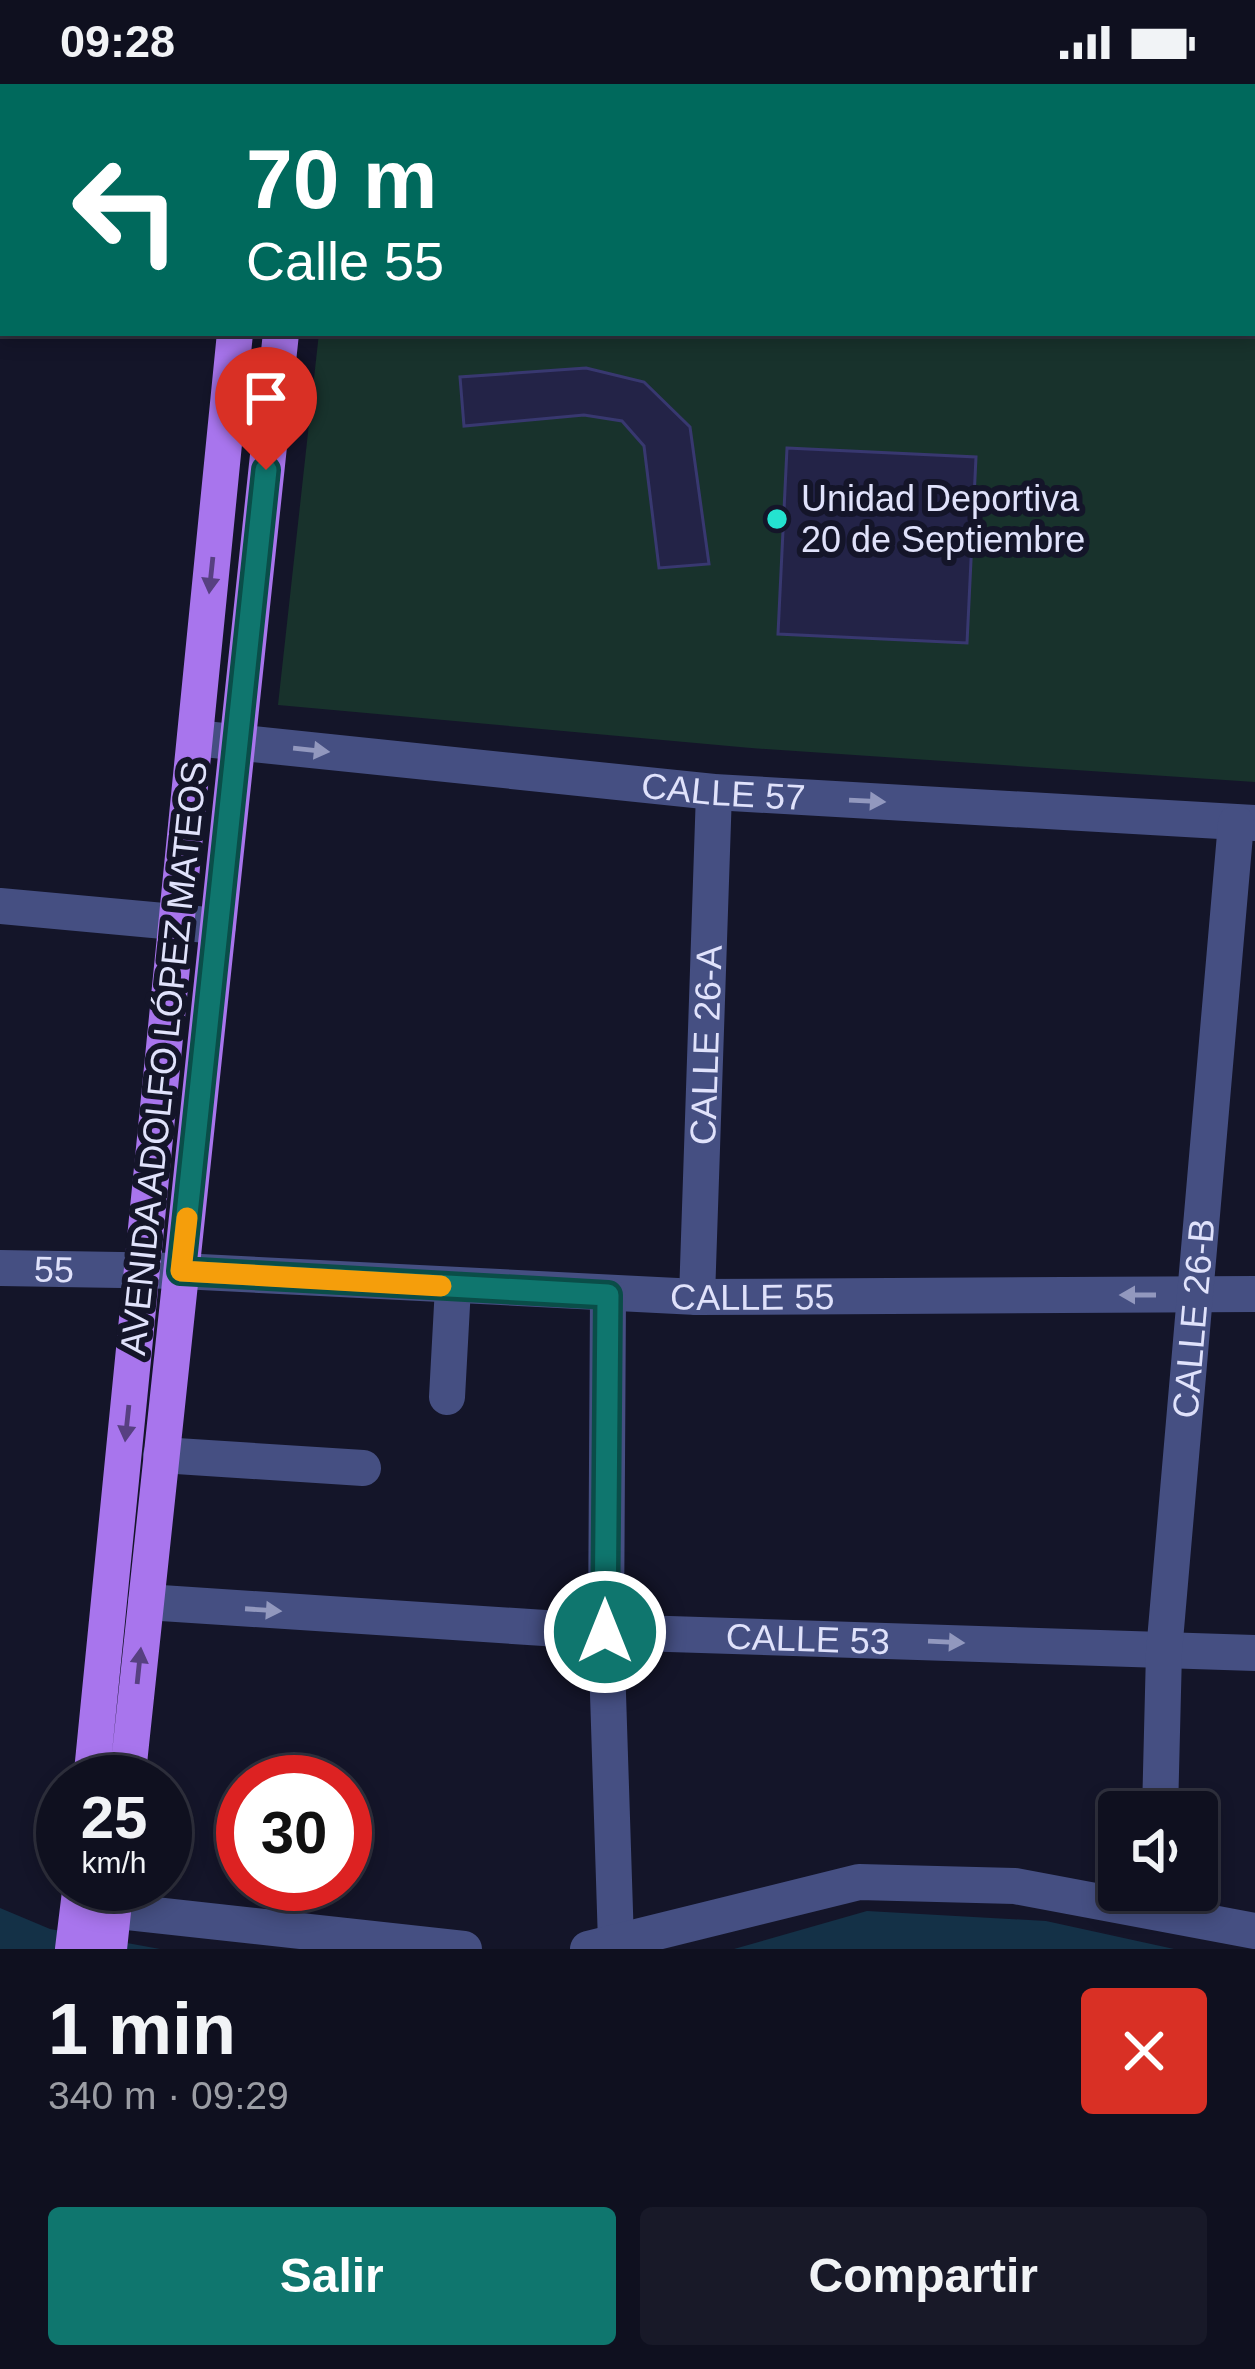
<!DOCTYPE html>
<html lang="es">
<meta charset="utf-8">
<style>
:root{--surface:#0f101f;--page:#181928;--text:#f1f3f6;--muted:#9b9da4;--line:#2f303d;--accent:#0f766e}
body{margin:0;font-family:Arial,sans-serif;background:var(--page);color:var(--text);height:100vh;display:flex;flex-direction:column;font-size:45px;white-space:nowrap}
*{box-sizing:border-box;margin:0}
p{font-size:39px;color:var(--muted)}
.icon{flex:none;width:66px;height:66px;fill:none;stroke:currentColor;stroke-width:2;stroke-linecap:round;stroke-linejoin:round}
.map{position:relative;height:1865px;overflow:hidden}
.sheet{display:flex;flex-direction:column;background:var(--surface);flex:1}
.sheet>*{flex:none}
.hud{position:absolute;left:0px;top:0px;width:1257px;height:252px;box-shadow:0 6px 18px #0003,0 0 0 3px var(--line);background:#00695c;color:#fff;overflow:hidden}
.fabs{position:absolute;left:1098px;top:1707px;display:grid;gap:24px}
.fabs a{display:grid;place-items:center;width:120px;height:120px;border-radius:12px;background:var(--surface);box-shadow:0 6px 18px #0003,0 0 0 3px var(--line);font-size:60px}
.speed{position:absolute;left:36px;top:1671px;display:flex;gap:24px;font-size:60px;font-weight:700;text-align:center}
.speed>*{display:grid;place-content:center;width:156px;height:156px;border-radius:50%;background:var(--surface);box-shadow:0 6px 18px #0003,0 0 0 3px var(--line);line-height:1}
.speed small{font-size:30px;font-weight:400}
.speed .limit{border:18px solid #d22;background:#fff;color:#111}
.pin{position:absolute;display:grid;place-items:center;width:102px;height:102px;color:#fff;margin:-123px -51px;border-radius:50% 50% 50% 0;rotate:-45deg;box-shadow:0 0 12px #0007}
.pin .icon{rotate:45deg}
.me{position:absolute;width:132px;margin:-66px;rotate:0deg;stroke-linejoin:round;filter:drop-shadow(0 0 9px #0008)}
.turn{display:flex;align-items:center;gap:42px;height:252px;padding:0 48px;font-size:54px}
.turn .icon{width:156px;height:156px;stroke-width:2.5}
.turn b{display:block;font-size:84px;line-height:102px}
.round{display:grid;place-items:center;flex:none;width:126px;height:126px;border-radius:12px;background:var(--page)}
.head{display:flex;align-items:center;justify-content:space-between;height:204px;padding:0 48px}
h1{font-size:72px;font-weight:800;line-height:90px}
.primary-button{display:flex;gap:24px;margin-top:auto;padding:24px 48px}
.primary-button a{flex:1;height:138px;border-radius:12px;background:var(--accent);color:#fff;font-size:48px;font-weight:800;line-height:138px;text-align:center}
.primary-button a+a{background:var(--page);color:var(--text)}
.status{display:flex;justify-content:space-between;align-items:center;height:84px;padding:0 60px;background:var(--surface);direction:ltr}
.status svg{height:33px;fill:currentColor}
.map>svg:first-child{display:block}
.green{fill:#18322c}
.water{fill:#143147}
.building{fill:#232347;stroke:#383870;stroke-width:3}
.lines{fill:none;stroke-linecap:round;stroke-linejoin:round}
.minor{stroke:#454f82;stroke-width:36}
.major{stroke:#a875ed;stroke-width:36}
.oneway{fill:#574081}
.oneway2{fill:#9298be}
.route-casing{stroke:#0a4d48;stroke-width:30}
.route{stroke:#0f766e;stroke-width:21}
.slow{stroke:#f59e0b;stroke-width:21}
.poi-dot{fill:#24e3d0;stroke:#141529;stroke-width:4.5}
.labels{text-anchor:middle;stroke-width:12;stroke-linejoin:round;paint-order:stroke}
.poi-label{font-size:36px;fill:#e0e2fb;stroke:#141529;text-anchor:start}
.street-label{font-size:36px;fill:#e0e2fb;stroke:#141529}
</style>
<div class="status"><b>09:28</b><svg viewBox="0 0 49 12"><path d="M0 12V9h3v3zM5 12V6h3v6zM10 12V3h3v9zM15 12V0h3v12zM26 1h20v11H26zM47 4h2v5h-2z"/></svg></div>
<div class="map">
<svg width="1255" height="1865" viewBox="0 0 1255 1865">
<rect width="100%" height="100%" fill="#141529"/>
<!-- green -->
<path class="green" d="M346 0H1255V698L751 664 278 621 319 249H1254V3H346Z"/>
<!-- water -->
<path class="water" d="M0 1824 50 1845 160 1865H0Z
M867 1827 1046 1837 1174 1865H734Z"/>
<!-- building -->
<path class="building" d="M650 0H740L650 3Z
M586 284 644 298 690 343 709 480 659 484 644 362 622 337 584 331 464 342 460 293Z
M787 364 976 373 967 559 778 550Z"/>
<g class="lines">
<!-- minor -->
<g class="minor">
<path d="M529 0V3"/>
<path d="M358 3 359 0"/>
<path d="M448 3 449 0"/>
<path id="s1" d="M195 654 714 708 1255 739"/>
<path d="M0 822 218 842"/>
<path id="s2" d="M0 1184 181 1187 697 1213 1255 1210"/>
<path d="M608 1211 606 1548 616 1858"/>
<path id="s3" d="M697 1213 714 708"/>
<path d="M447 1313 453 1203"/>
<path d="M161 1371 363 1384"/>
<path id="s4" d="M146 1518 606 1548 1255 1569"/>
<path id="s5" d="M1160 1728 1164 1568 1236 739"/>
<path d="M82 1823 464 1865"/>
<path d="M588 1865 859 1798 1015 1802 1255 1847"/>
</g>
<!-- major -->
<path class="major" d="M260 3V0
M307 3V0
M91 1698 235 249
M127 1698 281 249
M73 1865 81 1800
M109 1865 116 1800"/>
</g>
<!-- one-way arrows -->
<defs><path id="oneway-solid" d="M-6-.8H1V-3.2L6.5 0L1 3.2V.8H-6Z" transform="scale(3)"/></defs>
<g class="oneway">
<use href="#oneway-solid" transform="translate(211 491) rotate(96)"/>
<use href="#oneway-solid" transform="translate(127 1339) rotate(96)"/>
<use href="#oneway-solid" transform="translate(139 1582) rotate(-84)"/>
</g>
<g class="oneway2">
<use href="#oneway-solid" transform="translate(311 666) rotate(6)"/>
<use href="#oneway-solid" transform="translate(867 717) rotate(3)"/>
<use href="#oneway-solid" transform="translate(1138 1211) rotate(180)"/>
<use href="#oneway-solid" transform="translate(263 1526) rotate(4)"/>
<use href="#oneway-solid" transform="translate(946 1558) rotate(3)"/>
</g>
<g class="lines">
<!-- route casing -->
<g class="route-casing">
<path id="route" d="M266 386 181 1187 608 1211 605 1548"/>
</g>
<!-- route -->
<use href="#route" class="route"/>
<!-- slow -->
<path class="slow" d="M187 1134 181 1187 441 1202"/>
</g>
<!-- markers -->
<circle class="poi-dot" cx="777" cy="435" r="12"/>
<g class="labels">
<!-- poi labels -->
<g class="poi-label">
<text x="801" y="427">Unidad Deportiva<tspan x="801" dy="41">20 de Septiembre</tspan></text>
</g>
<!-- street labels -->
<g class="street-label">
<text dy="13" stroke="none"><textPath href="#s1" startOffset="531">CALLE 57</textPath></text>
<text dy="13" stroke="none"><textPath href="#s3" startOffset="252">CALLE 26-A</textPath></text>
<text transform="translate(163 974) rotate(-84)" y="13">AVENIDA ADOLFO LÓPEZ MATEOS</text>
<text dy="13" stroke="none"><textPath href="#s2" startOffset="54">55</textPath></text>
<text dy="13" stroke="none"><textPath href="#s2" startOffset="753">CALLE 55</textPath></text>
<text dy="13" stroke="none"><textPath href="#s5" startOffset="495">CALLE 26-B</textPath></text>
<text dy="13" stroke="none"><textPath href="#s4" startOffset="663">CALLE 53</textPath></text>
</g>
</g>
</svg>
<div class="fabs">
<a><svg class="icon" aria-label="sound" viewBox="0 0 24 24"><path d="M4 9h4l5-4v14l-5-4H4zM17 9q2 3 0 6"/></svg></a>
</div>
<div class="speed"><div>25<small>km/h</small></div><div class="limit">30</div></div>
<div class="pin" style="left:266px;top:386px;background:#d93025"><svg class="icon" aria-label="arrive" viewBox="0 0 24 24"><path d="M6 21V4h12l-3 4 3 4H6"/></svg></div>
<svg class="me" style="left:605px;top:1548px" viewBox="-20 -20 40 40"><circle r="17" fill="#0f766e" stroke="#fff" stroke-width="3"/><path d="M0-11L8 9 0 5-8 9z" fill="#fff"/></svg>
<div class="hud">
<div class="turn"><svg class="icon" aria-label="left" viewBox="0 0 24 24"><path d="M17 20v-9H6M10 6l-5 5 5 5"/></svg><div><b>70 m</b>Calle 55</div></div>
</div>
</div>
<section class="sheet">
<div class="head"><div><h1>1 min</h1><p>340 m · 09:29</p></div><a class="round" style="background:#d93025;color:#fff"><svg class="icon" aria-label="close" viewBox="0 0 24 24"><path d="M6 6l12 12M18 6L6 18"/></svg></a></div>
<div class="primary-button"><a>Salir</a><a>Compartir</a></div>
</section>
